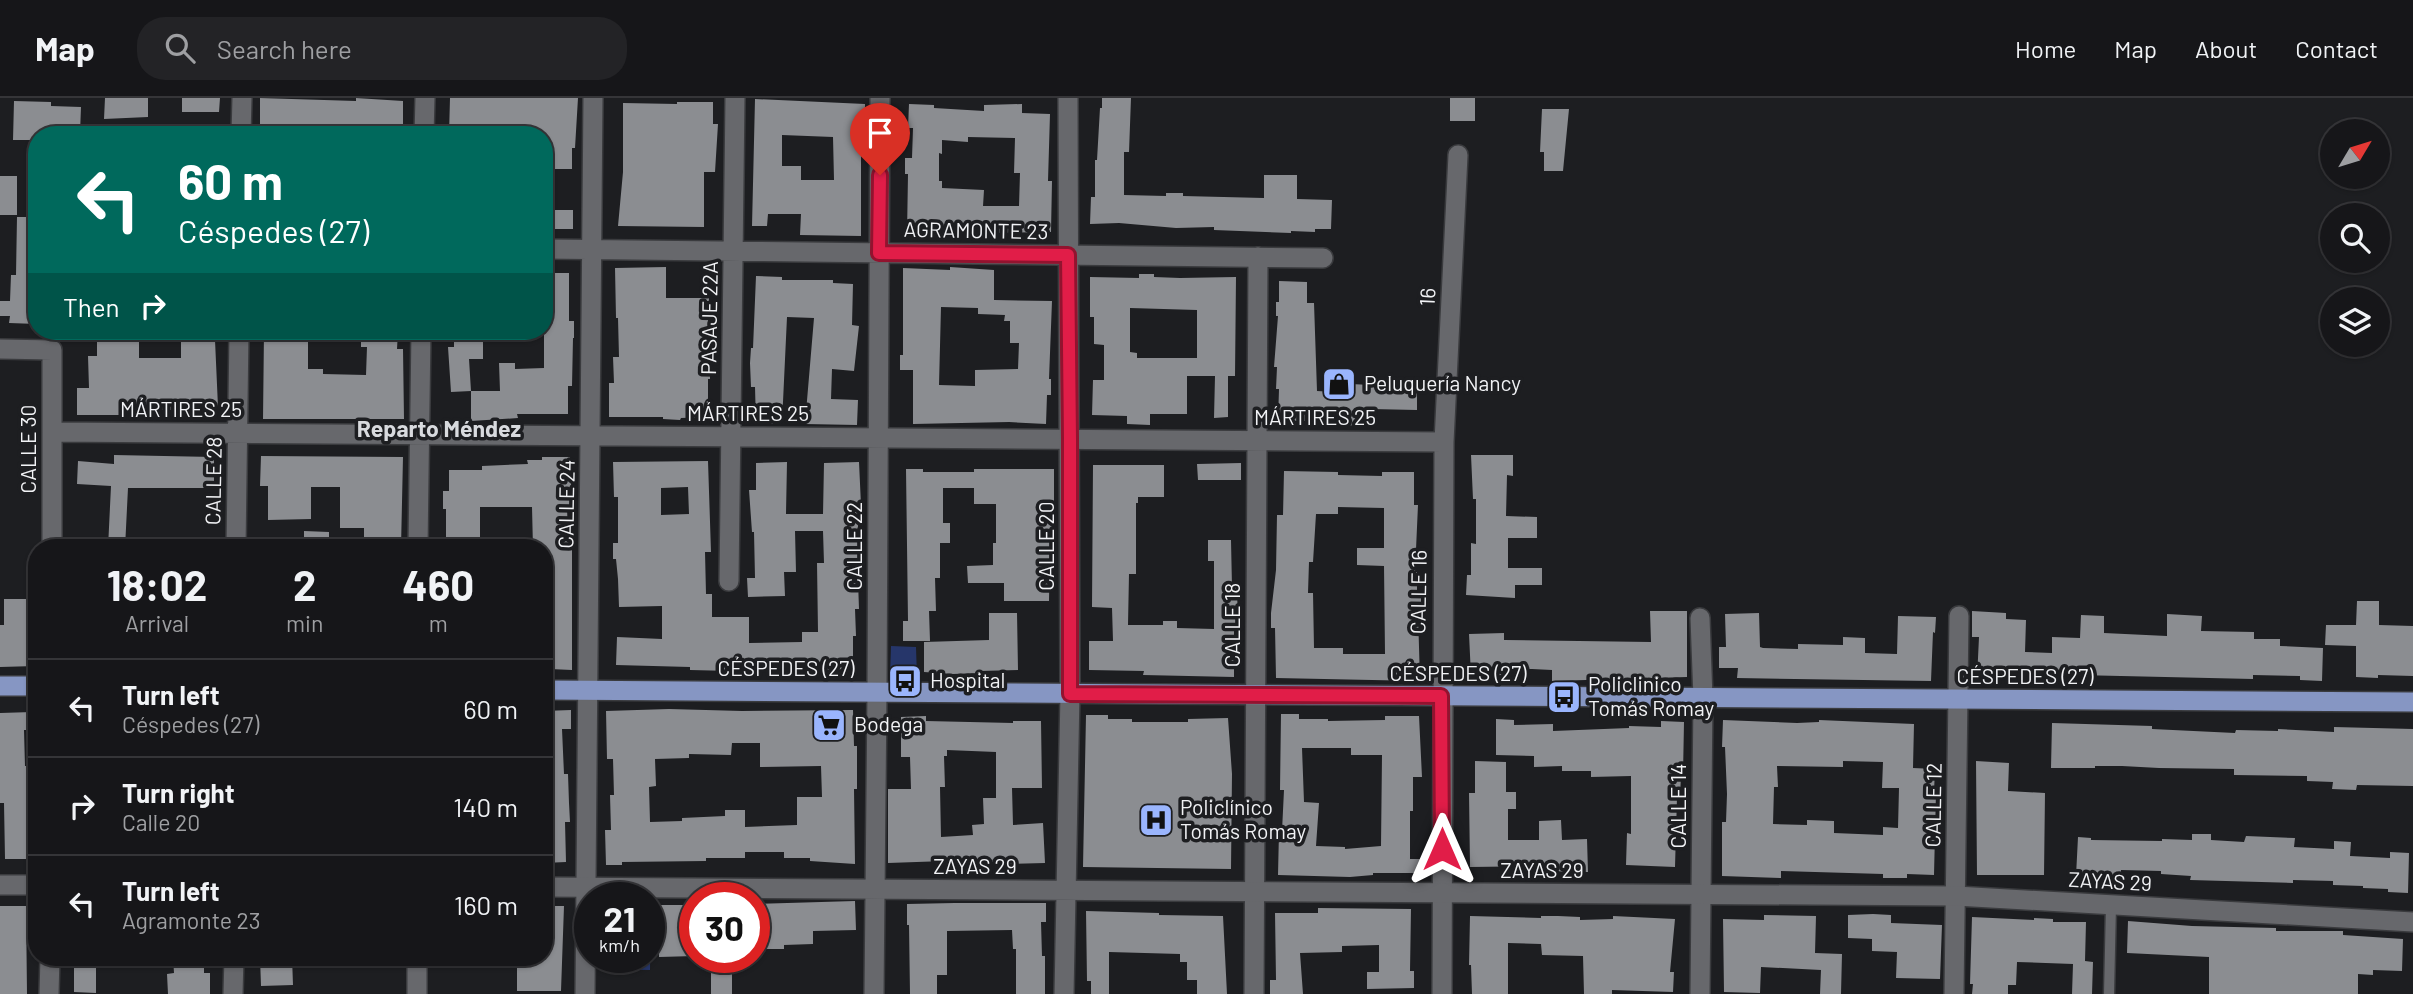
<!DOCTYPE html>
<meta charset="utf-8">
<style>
:root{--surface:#161619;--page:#232326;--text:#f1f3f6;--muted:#9e9fa2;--line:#353538}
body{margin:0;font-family:Barlow,sans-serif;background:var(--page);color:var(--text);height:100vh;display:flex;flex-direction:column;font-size:26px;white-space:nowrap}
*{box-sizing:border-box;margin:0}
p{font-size:23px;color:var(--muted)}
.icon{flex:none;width:38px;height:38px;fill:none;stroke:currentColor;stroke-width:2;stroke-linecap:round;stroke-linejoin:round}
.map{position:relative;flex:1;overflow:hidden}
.details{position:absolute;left:28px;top:441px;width:525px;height:427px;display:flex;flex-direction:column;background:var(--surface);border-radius:28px;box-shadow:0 2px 5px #0004,0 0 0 2px var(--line)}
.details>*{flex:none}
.top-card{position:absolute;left:28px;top:28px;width:525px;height:214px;border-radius:28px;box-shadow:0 2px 5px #0004,0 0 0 2px var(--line);background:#00695c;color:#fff;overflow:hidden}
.needle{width:46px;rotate:52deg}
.fabs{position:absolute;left:2320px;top:21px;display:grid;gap:14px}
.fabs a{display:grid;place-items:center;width:70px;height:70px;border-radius:50%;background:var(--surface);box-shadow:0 2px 5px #0004,0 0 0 2px var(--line);font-size:35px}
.speed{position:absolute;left:574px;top:784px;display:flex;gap:14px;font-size:35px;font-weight:700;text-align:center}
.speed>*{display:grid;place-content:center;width:91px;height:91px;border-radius:50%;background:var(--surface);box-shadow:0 2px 5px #0004,0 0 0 2px var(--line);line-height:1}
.speed small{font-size:18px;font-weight:400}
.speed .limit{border:10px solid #d22;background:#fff;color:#111}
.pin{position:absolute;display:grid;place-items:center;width:60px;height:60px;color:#fff;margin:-72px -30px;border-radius:50% 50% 50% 0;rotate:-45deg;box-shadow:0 0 7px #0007}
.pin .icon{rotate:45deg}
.me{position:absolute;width:77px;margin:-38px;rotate:0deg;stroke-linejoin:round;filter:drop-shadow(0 0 5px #0008)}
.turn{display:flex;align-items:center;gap:24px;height:147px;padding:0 35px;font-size:32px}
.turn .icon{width:91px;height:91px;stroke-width:2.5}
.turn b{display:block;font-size:49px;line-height:60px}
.then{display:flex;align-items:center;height:66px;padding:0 35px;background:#0003;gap:14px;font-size:26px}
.eta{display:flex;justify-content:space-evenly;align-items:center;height:119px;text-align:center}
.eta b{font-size:42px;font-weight:700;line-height:49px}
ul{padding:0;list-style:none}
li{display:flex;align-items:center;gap:21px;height:98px;padding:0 35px;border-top:2px solid var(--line)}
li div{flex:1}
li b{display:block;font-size:26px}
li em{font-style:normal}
header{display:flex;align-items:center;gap:42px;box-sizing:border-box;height:98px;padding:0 35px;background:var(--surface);border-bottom:2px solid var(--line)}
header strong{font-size:33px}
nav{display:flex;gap:38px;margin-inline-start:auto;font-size:24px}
.search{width:490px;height:63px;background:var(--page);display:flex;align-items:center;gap:18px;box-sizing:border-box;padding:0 24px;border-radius:28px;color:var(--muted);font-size:26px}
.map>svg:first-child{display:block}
.green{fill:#26366a}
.building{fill:#8b8d91;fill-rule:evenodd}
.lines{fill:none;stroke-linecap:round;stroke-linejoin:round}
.service-casing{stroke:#3a3b3e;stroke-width:13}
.minor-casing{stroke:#3a3b3e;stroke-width:22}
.tertiary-casing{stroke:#3a3b3e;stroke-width:22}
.primary-casing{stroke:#3a3b3e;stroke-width:22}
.service{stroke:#67686c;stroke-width:10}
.minor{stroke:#67686c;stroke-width:19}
.tertiary{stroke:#67686c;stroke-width:19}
.primary{stroke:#8696c3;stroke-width:19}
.route-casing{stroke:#92132f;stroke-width:18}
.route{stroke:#e11d48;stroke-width:12}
.labels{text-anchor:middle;stroke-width:7;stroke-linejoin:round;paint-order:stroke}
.street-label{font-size:21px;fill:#f1f2f5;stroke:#1d1e21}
.poi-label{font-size:21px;fill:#f1f2f5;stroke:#1d1e21;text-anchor:start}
.neighbourhood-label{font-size:23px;font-weight:bold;fill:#d8dade;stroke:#1d1e21}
</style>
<header>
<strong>Map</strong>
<div class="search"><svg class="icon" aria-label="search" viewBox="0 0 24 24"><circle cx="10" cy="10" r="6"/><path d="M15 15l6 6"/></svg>Search here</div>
<nav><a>Home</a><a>Map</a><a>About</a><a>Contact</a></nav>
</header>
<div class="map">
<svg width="2413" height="896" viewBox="0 0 2413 896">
<rect width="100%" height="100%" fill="#1d1e21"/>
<!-- green -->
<path class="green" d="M891 548 916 549 917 579 890 578Z
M649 803H651L650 872 601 871 602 859H649Z"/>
<!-- building -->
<path class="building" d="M105 0H148V19L104 21Z
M182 0H220L219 14H182Z
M260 0 356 3V0L403 3V35L352 33V37H260Z
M450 0H578L575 50H572V71H544V37H449Z
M1102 0H1131L1129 54H1124V97L1166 98V95H1183V98L1264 100V77H1297V101L1332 102 1331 131H1315V134L1291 133V135L1214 132V129L1176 130 1119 125 1090 126 1091 99H1095V62H1097L1100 10H1102Z
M1450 0H1475V23H1450Z
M755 1 865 6V27H861V138L800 137 801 116H768L767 128H752ZM782 37 833 39 834 82H801V68H782Z
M14 3 51 4V8L81 9 80 35H51V37H37V42H13Z
M677 4H713V26H718L715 74H704V129L618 128 623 74V5L677 6Z
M909 6 934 7V10L984 13V7L1022 6V15L1050 16 1048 83H1052L1051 134 989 135V127L945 124V136H907L908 76H905V60H912L913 30H908ZM968 39 1015 40 1014 75H1020L1019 108H983L984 92 942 90V83H939V55L942 56V42L968 44Z
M1542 11H1569L1563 73H1544V54H1540Z
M0 78H17V117H0Z
M544 112H573V131H544Z
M17 119H37V226L9 225 10 218H0V203H10L11 177H16Z
M666 169V200H709L707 246H712V260H710V281H708V319L681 320 680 322 663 321V319H609V285H614L613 259H619L618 220H616L615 170Z
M950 169 994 172V202L1052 203 1049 281H1051V297H1047L1046 326 1009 324 913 326V272H900V257H903V170L950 172ZM941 209 978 210V216L1005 217 1004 223H1010V245H1019L1018 271 975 272V288L939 287Z
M544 175H569V223H574V240H573L572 288H568V316H517L518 320 471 323V293H500L499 265H515V271L544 270Z
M1139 176H1154V179L1180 180 1236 179 1235 278H1228V319L1214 320 1215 278H1187V316H1150V327L1127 326V318L1092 317 1093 282H1104V247L1094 246V219H1090V179L1139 180ZM1130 210 1197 212V260H1137V255L1130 254Z
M756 178 782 179V182H833V185L853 186 852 227 859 228 854 273 832 271 831 301 858 302 857 327 805 326 814 220 787 219 782 325 756 326 755 289H751L750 265 751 250H753Z
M1279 183 1307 184V205H1314L1317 293 1350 295V286L1394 288V283H1417V312L1371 311V328L1341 327V329L1324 328V323H1278L1279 291H1276L1277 269H1274L1278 218H1276V204H1279Z
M264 233H308V271H323V276L366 277 367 249H361V233H398L397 251H403L404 321H263Z
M454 233H483V261H469L471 293 451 294 448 249H454Z
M97 238H139V260H181V241L215 242 218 309H192V312H122V317H77V290H89L88 258H97Z
M114 357 214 359V390H128L125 450H108L111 388 77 386 78 363 114 366Z
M1471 357H1513V378L1507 377 1506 418 1537 419V440H1508V470H1542V487H1515V500L1466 497 1467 477H1471V445L1476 446V401H1473Z
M261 358 403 359 401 450H364V430H340V389H311V421L268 422V388H260Z
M542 359H570L572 410H567L568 437H572V572L550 571V527H544V450H533L532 409H480V450H446V411H443V393H449V372H482V368L528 366 527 362H542Z
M708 363 711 454H705L706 496H712V519H749V545L802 544V534H818L817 465H824L823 433H795L796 474H784L785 498 748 499 747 480H755L754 434H752L749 392H756V365L787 364 786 416H823L824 365 859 364 861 407H858V438H860V483H858L859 511H855L856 538H853V571L732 573 690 572V569L616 567 617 539 662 541V508L619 509 618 481 616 461H613V445H618V399H614L613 364ZM688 389 689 416 661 417V390Z
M1241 365V382H1198L1197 366Z
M1093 367H1164V399H1138V405H1136V476H1129L1128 527H1163V523H1177V530L1214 531V463H1208V442H1231L1232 489H1237L1238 530H1234V579L1143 577 1144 573 1089 572V543H1113L1112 510 1092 509Z
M906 371H923V374H974V371H1054V412H1052V438H1050L1049 503H1004V485H968L967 468 993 467V445H996V406H974V390H943V425H950V445H940V480H935L936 513H929L930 543H903V523H908Z
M1284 373 1338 374V377L1382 378V374H1414V407H1418L1415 474H1417V498H1421V515H1418L1420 583 1276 580 1275 530H1271V515L1276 472 1277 417H1283ZM1338 409 1384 410V450H1357V467L1384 468 1385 556H1343V550H1314L1313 495H1308L1309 464H1313L1316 416H1338Z
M304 433 329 434V450H304Z
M4 501H37V519H34L36 568 0 569V527H4Z
M2357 503H2379V527L2413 528V578L2378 577V580L2356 579V548L2325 547 2326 527H2356Z
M1650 513H1687V579L1552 583V572L1532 571H1505L1506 577 1471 578 1469 536 1504 535V542L1651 544Z
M1972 513 2006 515V521L2026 522 2025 554 2052 555V539L2080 540 2081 517 2104 518V535L2167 538V516L2202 518 2201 533 2254 534V541H2280V548L2323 550 2322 583 2300 582V578L2253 577V581L2033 576V581H1977L1979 539H1972Z
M989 515H1017L1018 572 980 573V575L953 576 924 574V544L989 542Z
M1759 515 1760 549 1763 550 1798 551V546L1843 547V539L1865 540V555L1897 556 1898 518 1936 519 1935 535 1933 534 1931 583 1737 580 1738 570H1719V549H1726L1725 516Z
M669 611 742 613 853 612 854 648H857V691H854L855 766 810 763V760H784V754H745V760H706V763L622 764V767H606L605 732H611L610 697H614L613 661H607L606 613ZM732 645H760V669L821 668 822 699H797V727L745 729V712H725V718L682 720V723L650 724 649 689 656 688 655 661 689 660V656L731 657Z
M571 612V631H562L564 676H568L569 705 570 724H565L566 764 544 765V613Z
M32 614V632H24L25 668H27L28 693H30L31 761H5L4 705H0V615Z
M1281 616H1299V621H1328V623L1385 622V618H1419L1422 679H1413V713H1410V761H1420V775H1373V777L1350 779 1278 777 1279 733H1282L1284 692H1280ZM1302 650H1351V657H1382L1381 748 1345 751V749L1316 748 1319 705 1304 704Z
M1086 617H1108V621H1132V624H1188V621L1228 620 1232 676 1231 771 1083 769Z
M926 618V623L1013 625V623H1041L1042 690H1012L1013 727 1043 725 1045 765 1011 766V770H996L995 764 974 765V762L888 765V691H911L910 659H901V619ZM947 652 996 654V700H983L984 726 972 727 973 737 941 739 940 689H945L944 658H947Z
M1496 621 1514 622V627L1553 626V633L1629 630V628L1661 629V623L1684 624 1683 677H1681L1680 699H1677L1675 769 1626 767 1627 735 1631 736V678L1591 679V673H1562V668L1534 669V658L1496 657Z
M1723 622 1797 625 1819 624V622L1914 626 1913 670 1935 671 1934 694H1936L1934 777 1907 776V780H1883V776L1781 773V780L1722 778V724H1726L1727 696 1725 649H1722ZM1843 663 1883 664 1882 690H1899L1898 730 1883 729V737L1834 735V723L1807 722V727L1773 726 1774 689H1778L1777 668 1843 669Z
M2052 625 2152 628V631L2235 635 2236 632 2278 633V631L2334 634V629L2413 631V688L2357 687 2356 692 2332 691 2333 684 2307 683V678L2234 677V671L2159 670 2122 668H2095V670H2051Z
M1475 663 1506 664V694H1516V711H1508V742H1539V723L1561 722 1562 742 1587 741 1588 774 1540 773V768L1470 769 1469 695H1475Z
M1976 663 2009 665 2008 693 2045 695 2044 777H1977Z
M2192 736H2211V742L2244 744 2246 738 2295 740 2294 749 2334 751V743L2351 744 2350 758 2390 760V754L2409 755 2408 795 2388 794V791L2363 790V788L2333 787V783L2293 782V785L2190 782 2191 778 2161 776V773L2121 772V782L2076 778 2078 739 2091 740V742L2162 743V741L2192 742Z
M855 803 856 832 813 833V846L784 847V851H754V806Z
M955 805H1046V824H1041L1042 858H1045V896H1016V851H1013L1012 832 947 833V877H937V896H910L909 827H907V806Z
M658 807H695V858L659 859Z
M0 808H26L27 896H0Z
M544 808H564L561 893H517V869H522V859H544Z
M1318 810 1411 811 1410 873H1414V890L1367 891V874H1379V847L1342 848V854L1300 855 1303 896H1270V882H1276L1275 815H1318Z
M1086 813 1159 815V817L1223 818 1227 896H1197V882H1187V864H1180V856L1109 854V896H1091V883H1087Z
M1873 816 1891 817V825L1942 827 1940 881 1896 880 1897 854 1872 853V841L1848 840V817Z
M1764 817 1816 818 1815 855 1842 856 1841 896H1820L1821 872 1761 869 1760 895 1724 894 1723 821 1764 822Z
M1470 818 1541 820V818H1558L1580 819V822L1613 821V818L1675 821 1670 874H1674L1673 894 1612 892V896H1584L1583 858 1542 857 1541 846 1508 845V896H1472L1471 867H1469Z
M1972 819 2034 822V820L2053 821V824H2086L2085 863 2093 864 2092 896H2072L2073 866 2017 864 2016 887H2008V896H1972L1973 886H1970Z
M2128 823 2192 828 2276 830V833H2343V837L2403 841 2402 873 2373 872V877L2358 876V896H2209V859L2127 855Z
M74 859H96V895L74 894Z
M173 859H204V875H210V896H168L167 876 174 875Z
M260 859H292L293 887 261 888Z
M711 859H732V896H711Z"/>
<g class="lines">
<!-- service casing -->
<g class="service-casing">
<path id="service" d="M2109 896 2111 807"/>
</g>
<!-- minor casing -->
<g class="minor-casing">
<path id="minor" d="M241 37 242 0
M424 37 425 0
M544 151 1323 160
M0 251 52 252V450
M52 334 1444 344
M236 450 239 233
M418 450 421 233
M729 483 735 0
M877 594 880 0
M49 896 50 859
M233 896 234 859
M585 896 593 0
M1254 896 1258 159
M1442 896 1444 344 1458 57
M1700 896 1703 600 1700 520
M1954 896 1959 518"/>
</g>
<!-- tertiary casing -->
<g class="tertiary-casing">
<path id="tertiary" d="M0 787H37
M544 789 1956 798 2413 824
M417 859V896
M874 896 877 594
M1064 896 1070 596 1068 0"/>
</g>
<!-- primary casing -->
<g class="primary-casing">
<path id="primary" d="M0 588H37
M544 592 2413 604"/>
</g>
<!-- service -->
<use href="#service" class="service"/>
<!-- minor -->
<use href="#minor" class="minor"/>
<!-- tertiary -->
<use href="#tertiary" class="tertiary"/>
<!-- primary -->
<use href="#primary" class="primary"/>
</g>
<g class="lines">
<!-- route casing -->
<g class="route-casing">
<path id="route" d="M880 77 879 155 1068 157 1070 341V596L1441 598 1442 751"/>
</g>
<!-- route -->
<use href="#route" class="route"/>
</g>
<!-- icons -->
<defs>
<g id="shop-square" transform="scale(1.75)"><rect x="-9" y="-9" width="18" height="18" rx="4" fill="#9ab5fd" stroke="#1d1e21"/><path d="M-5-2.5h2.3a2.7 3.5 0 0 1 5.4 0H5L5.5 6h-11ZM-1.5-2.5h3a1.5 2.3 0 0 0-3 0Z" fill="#111"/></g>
<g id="bus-square" transform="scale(1.75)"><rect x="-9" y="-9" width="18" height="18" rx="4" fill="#9ab5fd" stroke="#1d1e21"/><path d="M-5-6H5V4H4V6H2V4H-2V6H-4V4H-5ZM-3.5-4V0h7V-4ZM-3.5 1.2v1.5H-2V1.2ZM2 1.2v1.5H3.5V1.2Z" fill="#111"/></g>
<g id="supermarket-square" transform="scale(1.75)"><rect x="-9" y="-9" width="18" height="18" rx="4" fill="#9ab5fd" stroke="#1d1e21"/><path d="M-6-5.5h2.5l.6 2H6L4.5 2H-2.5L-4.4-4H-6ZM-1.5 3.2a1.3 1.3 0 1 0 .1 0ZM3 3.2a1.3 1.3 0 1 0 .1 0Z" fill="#111"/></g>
<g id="hospital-square" transform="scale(1.75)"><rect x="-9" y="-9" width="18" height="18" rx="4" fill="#9ab5fd" stroke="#1d1e21"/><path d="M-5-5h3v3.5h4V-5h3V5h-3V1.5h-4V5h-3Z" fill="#111"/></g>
</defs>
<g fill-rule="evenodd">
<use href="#shop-square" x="1339" y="286"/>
<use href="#bus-square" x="905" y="583"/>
<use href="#bus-square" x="1564" y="599"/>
<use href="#supermarket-square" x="829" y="627"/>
<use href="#hospital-square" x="1156" y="722"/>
</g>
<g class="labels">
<!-- street labels -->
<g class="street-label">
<text transform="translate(976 133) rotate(1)" y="7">AGRAMONTE 23</text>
<text transform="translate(1428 199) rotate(-87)" y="7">16</text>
<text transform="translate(710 220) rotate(-89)" y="7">PASAJE 22A</text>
<text x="181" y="319">MÁRTIRES 25</text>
<text x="748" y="323">MÁRTIRES 25</text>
<text x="1315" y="327">MÁRTIRES 25</text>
<text transform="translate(29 351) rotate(-90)" y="7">CALLE 30</text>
<text transform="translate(214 383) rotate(-89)" y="7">CALLE 28</text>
<text transform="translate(567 406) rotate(-89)" y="7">CALLE 24</text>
<text transform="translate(855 448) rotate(-90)" y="7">CALLE 22</text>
<text transform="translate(1047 448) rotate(-90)" y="7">CALLE 20</text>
<text transform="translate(1419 494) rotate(-89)" y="7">CALLE 16</text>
<text transform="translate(1233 527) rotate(-90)" y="7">CALLE 18</text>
<text x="786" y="578">CÉSPEDES (27)</text>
<text x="1458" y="583">CÉSPEDES (27)</text>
<text x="2025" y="586">CÉSPEDES (27)</text>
<text transform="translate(1934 707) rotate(-89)" y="7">CALLE 12</text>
<text transform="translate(1679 708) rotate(-90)" y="7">CALLE 14</text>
<text x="975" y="776">ZAYAS 29</text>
<text x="1542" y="780">ZAYAS 29</text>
<text transform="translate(2110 784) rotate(3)" y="7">ZAYAS 29</text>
</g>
<!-- poi labels -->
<g class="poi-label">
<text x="1364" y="293">Peluquería Nancy</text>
<text x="930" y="590">Hospital</text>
<text x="1588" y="594">Policlinico<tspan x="1588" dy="24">Tomás Romay</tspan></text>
<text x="854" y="634">Bodega</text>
<text x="1180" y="717">Policlínico<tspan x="1180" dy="24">Tomás Romay</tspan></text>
</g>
<!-- neighbourhood labels -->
<g class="neighbourhood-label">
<text x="439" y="339">Reparto Méndez</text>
</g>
</g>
</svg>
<div class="fabs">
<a><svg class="needle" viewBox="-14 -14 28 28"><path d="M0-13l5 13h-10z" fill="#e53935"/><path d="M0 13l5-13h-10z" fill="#9e9fa2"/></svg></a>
<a><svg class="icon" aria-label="search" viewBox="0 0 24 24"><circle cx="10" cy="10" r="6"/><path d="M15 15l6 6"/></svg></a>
<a><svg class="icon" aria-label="layers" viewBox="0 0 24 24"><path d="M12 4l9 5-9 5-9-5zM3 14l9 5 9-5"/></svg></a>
</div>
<div class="speed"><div>21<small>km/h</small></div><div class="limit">30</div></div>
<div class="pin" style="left:880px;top:77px;background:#d93025"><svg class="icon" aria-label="arrive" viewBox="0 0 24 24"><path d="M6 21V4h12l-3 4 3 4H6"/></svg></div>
<svg class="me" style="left:1442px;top:751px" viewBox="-20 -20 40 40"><path d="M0-17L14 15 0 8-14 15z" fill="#e11d48" stroke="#fff" stroke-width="4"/></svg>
<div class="top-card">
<div class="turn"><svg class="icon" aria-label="left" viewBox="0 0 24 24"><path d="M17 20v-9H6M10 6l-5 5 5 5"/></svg><div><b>60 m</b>Céspedes (27)</div></div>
<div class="then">Then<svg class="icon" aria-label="right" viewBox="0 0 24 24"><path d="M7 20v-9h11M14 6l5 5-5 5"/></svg></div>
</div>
<section class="details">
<div class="eta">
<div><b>18:02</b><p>Arrival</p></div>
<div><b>2</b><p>min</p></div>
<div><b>460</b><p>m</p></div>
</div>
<ul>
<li><svg class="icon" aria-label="left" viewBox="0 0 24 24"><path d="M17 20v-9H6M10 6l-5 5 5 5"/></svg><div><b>Turn left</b><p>Céspedes (27)</p></div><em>60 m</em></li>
<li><svg class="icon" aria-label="right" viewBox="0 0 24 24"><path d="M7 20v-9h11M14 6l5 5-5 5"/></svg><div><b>Turn right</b><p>Calle 20</p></div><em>140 m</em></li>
<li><svg class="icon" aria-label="left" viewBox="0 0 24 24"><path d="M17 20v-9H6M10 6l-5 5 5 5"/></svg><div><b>Turn left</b><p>Agramonte 23</p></div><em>160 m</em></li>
</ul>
</section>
</div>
